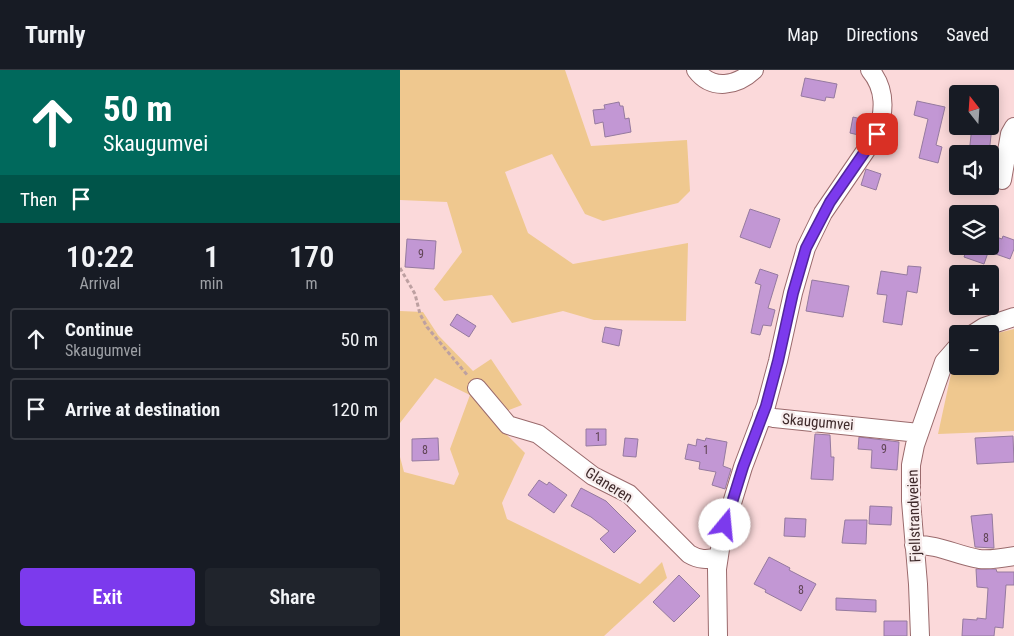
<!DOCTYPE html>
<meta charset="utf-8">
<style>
:root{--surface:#171b24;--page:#20242c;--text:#f1f3f6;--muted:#9ea1a6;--line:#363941;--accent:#7c3aed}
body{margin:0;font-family:"Roboto Condensed",sans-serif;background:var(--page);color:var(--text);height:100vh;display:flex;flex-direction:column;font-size:19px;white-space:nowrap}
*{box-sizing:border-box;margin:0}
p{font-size:16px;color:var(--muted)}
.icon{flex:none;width:28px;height:28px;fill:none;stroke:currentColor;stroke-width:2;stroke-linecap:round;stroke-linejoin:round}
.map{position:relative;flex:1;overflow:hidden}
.sheet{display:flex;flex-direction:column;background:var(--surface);width:400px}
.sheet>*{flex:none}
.guide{background:#00695c;color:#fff;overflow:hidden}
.needle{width:32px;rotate:343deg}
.buttons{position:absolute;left:549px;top:15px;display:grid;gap:10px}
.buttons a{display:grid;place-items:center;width:50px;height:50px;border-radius:5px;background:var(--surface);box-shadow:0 2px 12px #0003;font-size:25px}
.pin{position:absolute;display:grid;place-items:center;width:42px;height:42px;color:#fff;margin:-21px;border-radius:10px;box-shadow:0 2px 8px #0006}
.me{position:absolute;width:55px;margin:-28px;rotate:17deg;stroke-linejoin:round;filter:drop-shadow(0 0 4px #0008)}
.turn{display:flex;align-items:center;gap:18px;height:105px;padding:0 20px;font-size:22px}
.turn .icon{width:65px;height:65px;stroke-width:2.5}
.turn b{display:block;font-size:35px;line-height:42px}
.then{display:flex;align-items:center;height:48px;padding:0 20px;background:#0003;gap:10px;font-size:19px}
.eta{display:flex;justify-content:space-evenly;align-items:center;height:85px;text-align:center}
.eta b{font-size:30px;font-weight:600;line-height:35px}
.action{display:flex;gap:10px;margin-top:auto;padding:10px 20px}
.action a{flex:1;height:58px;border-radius:5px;background:var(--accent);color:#fff;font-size:20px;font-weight:600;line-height:58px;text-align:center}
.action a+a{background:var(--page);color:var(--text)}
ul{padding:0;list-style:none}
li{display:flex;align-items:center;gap:15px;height:62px;margin:0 10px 8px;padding:0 10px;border:2px solid var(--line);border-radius:5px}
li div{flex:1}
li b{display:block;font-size:19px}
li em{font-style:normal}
header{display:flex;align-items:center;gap:30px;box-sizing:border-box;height:70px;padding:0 25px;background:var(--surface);border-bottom:1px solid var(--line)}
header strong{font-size:24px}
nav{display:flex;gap:28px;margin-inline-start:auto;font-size:18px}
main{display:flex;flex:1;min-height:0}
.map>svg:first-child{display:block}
.green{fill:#efc88f}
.building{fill:#c297d4;stroke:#957a9f}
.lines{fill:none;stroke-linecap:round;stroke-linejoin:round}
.minor-casing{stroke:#9a6a6c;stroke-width:20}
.path{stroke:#bda0a1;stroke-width:3;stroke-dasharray:4 2.5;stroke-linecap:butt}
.minor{stroke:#fff;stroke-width:18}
.route-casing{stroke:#51269a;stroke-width:12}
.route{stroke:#7c3aed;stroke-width:9}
.labels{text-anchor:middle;stroke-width:4.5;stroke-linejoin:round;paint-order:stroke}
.number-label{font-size:12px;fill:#604555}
.street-label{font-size:15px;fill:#3f2a2b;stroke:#f8eded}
</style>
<header>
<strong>Turnly</strong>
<nav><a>Map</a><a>Directions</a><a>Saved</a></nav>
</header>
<main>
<section class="sheet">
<div class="guide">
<div class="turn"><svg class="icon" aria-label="ahead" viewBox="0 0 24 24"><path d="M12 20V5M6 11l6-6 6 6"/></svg><div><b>50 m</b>Skaugumvei</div></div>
<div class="then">Then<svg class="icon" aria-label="arrive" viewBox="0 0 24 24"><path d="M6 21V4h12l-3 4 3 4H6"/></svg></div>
</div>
<div class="eta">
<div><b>10:22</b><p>Arrival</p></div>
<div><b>1</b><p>min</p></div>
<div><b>170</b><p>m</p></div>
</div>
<ul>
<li><svg class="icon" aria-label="ahead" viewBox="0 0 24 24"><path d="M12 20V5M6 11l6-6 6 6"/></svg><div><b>Continue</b><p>Skaugumvei</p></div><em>50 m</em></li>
<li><svg class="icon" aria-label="arrive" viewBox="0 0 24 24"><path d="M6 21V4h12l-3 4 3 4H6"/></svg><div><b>Arrive at destination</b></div><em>120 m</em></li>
</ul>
<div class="action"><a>Exit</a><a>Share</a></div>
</section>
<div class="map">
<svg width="614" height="566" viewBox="0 0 614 566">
<rect width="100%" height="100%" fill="#fbd9da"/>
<!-- green -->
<path class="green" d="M0 0H165L191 76 287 70 290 121 278 133 203 151 185 144 152 84 105 102 128 163 173 194 288 173 286 251 194 250 163 241 112 253 92 225 44 231 34 219 62 182 47 132 0 130Z
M0 241 23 242 38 265 73 301 91 289 122 335 109 340 101 359 125 383 102 433 107 449 240 514 262 492 267 508 204 566H0V387L4 402 54 415 59 404 50 379 70 325 35 308 0 353Z
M614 259V361L538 364 551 304 557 296H590V265Z"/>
<!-- building -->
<path class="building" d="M405 8 437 14 434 28 426 27 425 31 401 26Z
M517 31 545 37 536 75 542 77 538 93 519 88 528 49 514 45Z
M219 32 220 36H223L225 49 229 48 231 62 205 67 203 52 195 54 193 40 205 39 204 35Z
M453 47 470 51 467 59 463 66 450 63Z
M572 56H592L589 84H569Z
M466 99 481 104 476 120 461 115Z
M350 139 380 149 370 178 340 167Z
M590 165 602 169 603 166 614 170V179L610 189 590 182V177L584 194 564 187 568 176H590Z
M7 169 36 171 34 199 5 197Z
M508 196 521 197 517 223 507 221 502 255 483 252 487 225 477 224 481 201 507 205Z
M360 199 378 205 368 238 375 240 371 256 363 255 360 265 351 263 361 215 355 213Z
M412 210 449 216 443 247 406 241Z
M57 244 76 256 69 267 50 255Z
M205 257 222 260 219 276 202 272Z
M186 359H206V375L186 376Z
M415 364 430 365 431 387H434L433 410 411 409Z
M613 366 614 392 577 394 575 368Z
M459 367 499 372 497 400 471 398 472 380 458 379Z
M38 368 39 390 12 391V369Z
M225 368 238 369 236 387 223 386Z
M306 368 327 372 323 396 331 399 325 419 312 415 316 402 299 399 300 392 285 389 288 374 296 376 297 369 305 371Z
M139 410 147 415 149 412 167 425 154 443 128 425Z
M181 418 206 431 236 461 214 483 200 469 209 461 191 447 171 436Z
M470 436 492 437 491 455 469 454Z
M592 444 594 478 575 477 571 446Z
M385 448 406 449 405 467 384 466Z
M445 450H467L466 474 442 473Z
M369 487 390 498 389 500 416 514 401 541 365 522 366 520 354 514Z
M576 499H596L597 502H614V515H606L603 558 595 557 594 566H562L563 549 577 550V548L586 549 588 518 577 517Z
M279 505 300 526 274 552 253 532Z
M436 528 476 530V542L436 540Z
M484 551H507V566H484Z"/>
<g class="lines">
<!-- minor casing -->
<g class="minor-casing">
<path id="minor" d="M296 0C312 21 337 16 354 0
M602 110 610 64 614 57
M573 264 584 257 614 247
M77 318 108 355 138 364 193 406 229 424 289 484C299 490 307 490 318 487
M362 345 374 348 519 363
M514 475C538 474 556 485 579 489 591 490 603 488 614 486
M318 566 317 499 322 466 343 397 366 336 378 291 393 223 406 178 423 143 477 64C485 41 486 19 470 0
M520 566 518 514 511 431V395L515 375 544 292 558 276"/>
</g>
<!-- path -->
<path class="path" d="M0 198 15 224 20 244 27 257 68 306"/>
<!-- minor -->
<use href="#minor" class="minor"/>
</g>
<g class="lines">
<!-- route casing -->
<g class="route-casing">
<path id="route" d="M325 455 343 397 366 336 378 291 393 223 406 178 430 132 477 64"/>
</g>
<!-- route -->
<use href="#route" class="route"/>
</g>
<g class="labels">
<!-- number labels -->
<g class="number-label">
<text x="21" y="188">9</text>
<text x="198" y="371">1</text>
<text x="484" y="383">9</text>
<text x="25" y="384">8</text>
<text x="306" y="384">1</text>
<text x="586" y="472">8</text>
<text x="401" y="524">8</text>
</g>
<!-- street labels -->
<g class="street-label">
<text transform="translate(418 352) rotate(5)" y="5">Skaugumvei</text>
<text transform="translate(209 415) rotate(32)" y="5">Glaneren</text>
<text transform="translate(514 446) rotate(-92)" y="5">Fjellstrandveien</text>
</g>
</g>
</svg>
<div class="buttons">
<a><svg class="needle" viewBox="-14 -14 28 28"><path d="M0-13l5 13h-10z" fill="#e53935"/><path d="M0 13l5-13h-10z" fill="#9ea1a6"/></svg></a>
<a><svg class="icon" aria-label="sound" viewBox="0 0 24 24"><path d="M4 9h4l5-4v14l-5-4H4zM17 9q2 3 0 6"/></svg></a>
<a><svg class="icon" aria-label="layers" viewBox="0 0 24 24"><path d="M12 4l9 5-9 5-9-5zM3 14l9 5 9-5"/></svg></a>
<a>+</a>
<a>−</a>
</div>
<div class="pin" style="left:477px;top:64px;background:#d93025"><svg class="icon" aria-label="arrive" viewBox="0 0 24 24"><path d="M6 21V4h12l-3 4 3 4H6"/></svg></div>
<svg class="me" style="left:325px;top:455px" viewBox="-20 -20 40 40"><circle r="19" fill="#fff"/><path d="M0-13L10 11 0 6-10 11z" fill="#7c3aed"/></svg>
</div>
</main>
